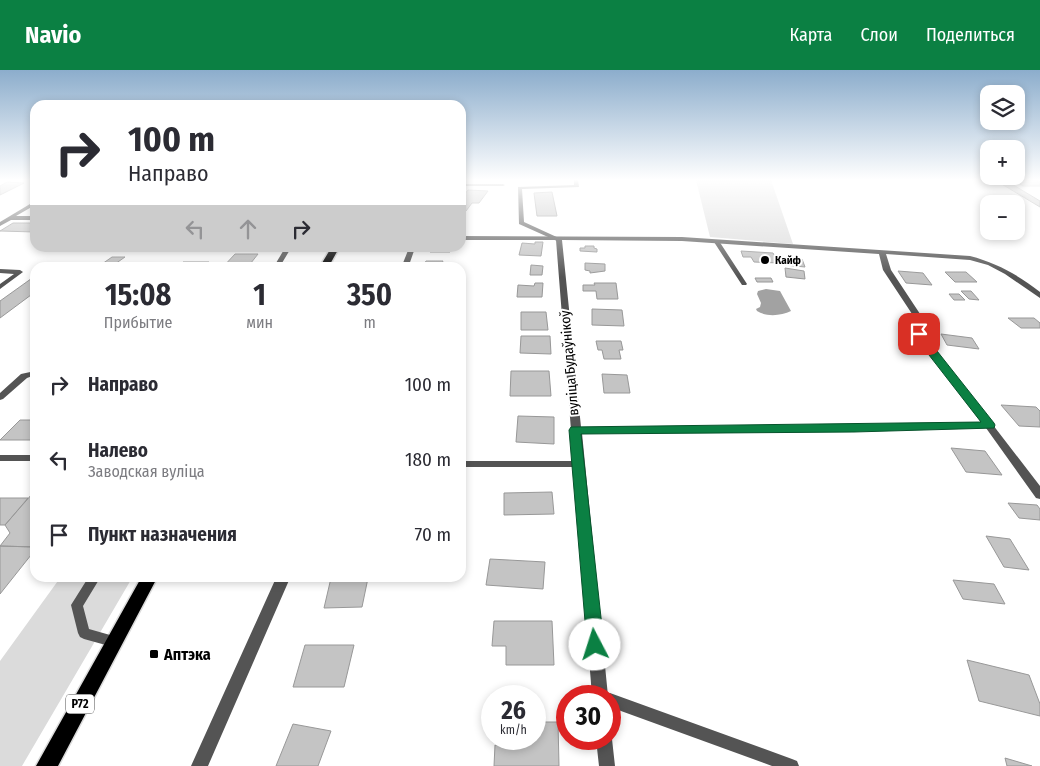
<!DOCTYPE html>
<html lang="ru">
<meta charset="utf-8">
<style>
:root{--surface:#fff;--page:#f7f7f7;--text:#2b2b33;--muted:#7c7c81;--accent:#0b8043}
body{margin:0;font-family:"Fira Sans Condensed",sans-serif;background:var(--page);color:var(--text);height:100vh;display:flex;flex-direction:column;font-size:19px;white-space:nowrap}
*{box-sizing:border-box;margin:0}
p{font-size:16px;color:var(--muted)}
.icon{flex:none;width:28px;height:28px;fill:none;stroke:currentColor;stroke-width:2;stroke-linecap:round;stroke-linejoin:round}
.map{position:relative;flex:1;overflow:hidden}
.panel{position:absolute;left:30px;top:192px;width:436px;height:320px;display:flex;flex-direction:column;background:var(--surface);border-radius:15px;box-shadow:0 2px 8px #0003}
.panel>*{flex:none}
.hud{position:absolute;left:30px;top:30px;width:436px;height:152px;border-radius:15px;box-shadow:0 2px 8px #0003;background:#fff;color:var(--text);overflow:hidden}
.buttons{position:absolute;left:980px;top:15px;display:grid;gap:10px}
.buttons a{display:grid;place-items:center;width:45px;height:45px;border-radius:10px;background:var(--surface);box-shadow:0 2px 8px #0003;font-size:25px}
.speed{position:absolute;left:481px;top:615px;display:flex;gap:10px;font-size:25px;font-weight:700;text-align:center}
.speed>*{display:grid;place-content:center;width:65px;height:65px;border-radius:50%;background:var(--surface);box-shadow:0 2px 8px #0003;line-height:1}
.speed small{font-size:12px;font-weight:400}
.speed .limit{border:8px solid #d22;background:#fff;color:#111}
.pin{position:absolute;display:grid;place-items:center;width:42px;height:42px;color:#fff;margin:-21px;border-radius:10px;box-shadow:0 2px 8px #0006}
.me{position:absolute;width:55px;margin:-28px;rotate:355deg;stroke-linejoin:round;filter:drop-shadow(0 0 4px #0008)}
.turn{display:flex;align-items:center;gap:18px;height:105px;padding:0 15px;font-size:22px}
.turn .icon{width:65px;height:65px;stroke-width:2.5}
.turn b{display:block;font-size:35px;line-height:42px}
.lanes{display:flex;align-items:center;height:48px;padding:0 15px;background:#0003;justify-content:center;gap:25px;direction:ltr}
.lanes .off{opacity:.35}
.eta{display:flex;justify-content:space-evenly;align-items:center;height:85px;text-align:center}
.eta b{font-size:30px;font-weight:700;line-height:35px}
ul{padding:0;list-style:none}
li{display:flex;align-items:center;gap:15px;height:75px;padding:0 15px}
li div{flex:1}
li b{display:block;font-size:19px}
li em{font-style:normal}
header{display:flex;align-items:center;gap:30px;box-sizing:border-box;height:70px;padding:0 25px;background:var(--accent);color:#fff}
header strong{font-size:24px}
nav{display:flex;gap:28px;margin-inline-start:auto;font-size:18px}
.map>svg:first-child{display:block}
.green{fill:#dbdbdb}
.water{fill:#a2a2a2}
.building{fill:#c4c4c4;stroke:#989898}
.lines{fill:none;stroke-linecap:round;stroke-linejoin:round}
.primary-casing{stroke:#dbdbdb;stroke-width:3}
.lane{fill:#545454;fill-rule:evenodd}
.street{fill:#545454;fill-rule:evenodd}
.primary{fill:#000;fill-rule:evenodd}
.route{fill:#0b8043;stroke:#07532c}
.poi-dot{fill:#000;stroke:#fff;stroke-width:2}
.labels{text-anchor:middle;stroke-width:4;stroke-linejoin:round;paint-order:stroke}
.far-poi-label{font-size:11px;font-weight:bold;fill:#000;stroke:#fff;text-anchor:start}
.shield{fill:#fff;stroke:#4c4c4c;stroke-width:1}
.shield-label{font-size:12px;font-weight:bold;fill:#000}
.street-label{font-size:14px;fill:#000;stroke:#fff}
.near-poi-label{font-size:16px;font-weight:bold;fill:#000;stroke:#fff;text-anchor:start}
</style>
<header>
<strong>Navio</strong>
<nav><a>Карта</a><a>Слои</a><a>Поделиться</a></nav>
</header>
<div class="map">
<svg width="1040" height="696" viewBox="0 0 1040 696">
<rect width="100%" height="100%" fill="#fff"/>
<!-- green -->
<path class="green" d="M696 110H771L793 174 710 167Z
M60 508H132L22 696H0V591Z"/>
<!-- water -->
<path class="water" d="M766 219 780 221 791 241C781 246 766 247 757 241L756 239 760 237 761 233 757 224 758 221Z"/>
<!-- building -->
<path class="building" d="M995 110H1005L1040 131V137Z
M1014 110 1040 111V116H1023Z
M7 112 24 113 0 125V116Z
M468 120 488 121 479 133H472L466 141H461V129Z
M552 122 557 146H537L534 123Z
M13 153H35V162L0 161Z
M535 172H543L541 186 519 185 522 173 535 174Z
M585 176H594V178L597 179V182L580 181V178H585Z
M432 178H451L450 182H430Z
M741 181 773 183 779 193 754 192 751 187H743Z
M235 184H258L247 198H222Z
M112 187H125L115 194H102Z
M782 188 802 189 805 197 785 195Z
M426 191H443L440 198H422Z
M183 192H209L205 198H178Z
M52 193 72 194 67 198H46Z
M585 193 605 194V201L590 203V201L585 200Z
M531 195 543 196 542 205H530Z
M785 198 804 201 805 209 786 207Z
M898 201 923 203 932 215 906 213Z
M945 202H966L977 212H955Z
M35 206V222L0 248V231Z
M755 208H771L773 212H757Z
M535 213H543L542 227H517L518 215 534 216Z
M594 213H616L618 229H597L596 221H583V215H595Z
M961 221H971L979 230 969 229Z
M949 224H959L965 230H954Z
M592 239 622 240 624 256 592 255Z
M521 242H546L548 260H521Z
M1008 248H1034L1040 253V258H1021Z
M941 264 972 268 979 279 947 275Z
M521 266H550L551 284 520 283Z
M596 271H621L623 280H619L621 289H604L602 280H598Z
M511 301H549L551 326H510Z
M602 304 627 305 630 323H604Z
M1001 335 1036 337 1040 341V357L1019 356Z
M518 346 554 347V374L516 372Z
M20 350H35V370H0Z
M951 378 985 381 1002 405 966 402Z
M552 422 554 444 504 445V423Z
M32 424H35V477L0 476 10 463 5 455Z
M0 428H28L5 455H0Z
M1008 433 1037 435 1040 439V450L1019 448Z
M986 466 1010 469 1029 500 1004 497Z
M0 476 35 477V480L0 524Z
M490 489 545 492 543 519 486 515Z
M331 508H368L362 537 324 538Z
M953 510 994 514 1005 534 963 529Z
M494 551H552L554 595H506V576H492Z
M305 575H354L344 617H293Z
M967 590 1029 605 1040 634V646L979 631Z
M535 652H558L559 696H494L495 675 524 676V669H535Z
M293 654 331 661 318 696H276Z
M1005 688 1032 696H1007Z"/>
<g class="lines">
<!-- primary casing -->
<g class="primary-casing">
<path id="primary" d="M331 178H339L328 198H319Z
M141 508H157L58 696H36Z"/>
</g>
<!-- lane -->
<path class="lane" d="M574 110H578L579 117 522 119 524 152 561 169V171H557L519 154 518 117 574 115Z
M461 114H503L505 115 503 116H461Z
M35 131V135L16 146H35V150H11L0 156V152Z
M715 171H719L747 214 746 215H742L714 172Z
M285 178H291L279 198H273Z
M166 192 171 193 167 198H160Z
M0 199 20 200 23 202 0 219V214L14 204 0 203Z
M35 301V305L27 308 3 329 0 330V323L21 304Z
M0 385H35V391H0Z
M461 391H578L581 392 583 394 581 396 578 397H461Z
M88 508H100L83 536 89 559 117 567 119 571 117 575 113 577 84 569 80 567 78 563 71 535Z
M610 623 792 689 797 691 799 696H772L610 637V626H605Z"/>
<!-- street -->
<path class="street" d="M461 166 682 167 970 186C997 193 1018 205 1040 222V228L1005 204 988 195 970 190 886 184 891 200 928 256 923 264 1040 416V429L1036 428 986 358 854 361 582 363 608 626H592L556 170H461ZM562 170 682 171 879 184 883 200 920 256 915 264 981 352 854 355 581 357Z
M409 178H415L408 198H401Z
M276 508H290L208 696H191Z
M610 664 612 669 615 696H599L596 669H610Z"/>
<!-- primary -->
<use href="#primary" class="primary"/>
</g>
<!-- sky -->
<linearGradient id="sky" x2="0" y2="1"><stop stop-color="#8cadcc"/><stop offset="0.53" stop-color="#fff"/><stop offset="1" stop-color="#fff" stop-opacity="0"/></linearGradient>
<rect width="1040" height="207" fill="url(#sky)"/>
<!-- route -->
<path class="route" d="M915 262H922L994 353 995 355 994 358 854 362 581 364 604 575 601 581 595 583 590 581 587 575 569 360 571 357 981 352 915 267Z"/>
<!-- markers -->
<g class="poi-dot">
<circle cx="765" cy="190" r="5"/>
<rect x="149" y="579" width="10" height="10" rx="2.5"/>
</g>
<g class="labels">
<!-- far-poi labels -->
<g class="far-poi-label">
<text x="775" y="194">Кайф</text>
</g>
<!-- shield labels -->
<rect class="shield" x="66" y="624.5" width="28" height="19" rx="4"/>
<g class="shield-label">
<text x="80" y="638">Р72</text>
</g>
<!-- street labels -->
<g class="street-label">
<text transform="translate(569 293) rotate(-95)" y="5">вуліца Будаўнікоў</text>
</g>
<!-- near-poi labels -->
<g class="near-poi-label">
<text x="164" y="590">Аптэка</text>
</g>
</g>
</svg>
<div class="buttons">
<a><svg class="icon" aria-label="layers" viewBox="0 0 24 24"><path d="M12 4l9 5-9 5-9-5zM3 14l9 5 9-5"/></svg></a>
<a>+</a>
<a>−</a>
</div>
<div class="speed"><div>26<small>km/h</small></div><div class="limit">30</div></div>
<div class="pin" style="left:919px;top:264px;background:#d93025"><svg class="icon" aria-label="arrive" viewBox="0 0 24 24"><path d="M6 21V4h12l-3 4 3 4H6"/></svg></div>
<svg class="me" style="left:595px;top:575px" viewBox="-20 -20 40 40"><circle r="19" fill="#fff"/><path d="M0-13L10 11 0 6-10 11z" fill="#0b8043"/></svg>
<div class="hud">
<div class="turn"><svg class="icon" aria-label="right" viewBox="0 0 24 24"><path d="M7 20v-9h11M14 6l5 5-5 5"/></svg><div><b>100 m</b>Направо</div></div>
<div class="lanes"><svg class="icon off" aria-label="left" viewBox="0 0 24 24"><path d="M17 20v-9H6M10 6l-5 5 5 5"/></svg><svg class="icon off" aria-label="ahead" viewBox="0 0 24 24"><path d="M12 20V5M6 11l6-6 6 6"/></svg><svg class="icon" aria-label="right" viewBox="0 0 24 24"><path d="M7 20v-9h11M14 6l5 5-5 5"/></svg></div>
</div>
<section class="panel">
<div class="eta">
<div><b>15:08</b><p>Прибытие</p></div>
<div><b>1</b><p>мин</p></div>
<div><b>350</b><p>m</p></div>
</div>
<ul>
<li><svg class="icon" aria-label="right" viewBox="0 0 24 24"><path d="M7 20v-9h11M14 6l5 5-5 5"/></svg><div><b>Направо</b></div><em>100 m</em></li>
<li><svg class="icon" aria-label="left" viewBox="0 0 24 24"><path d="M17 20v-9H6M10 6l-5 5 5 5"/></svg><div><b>Налево</b><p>Заводская вуліца</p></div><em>180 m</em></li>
<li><svg class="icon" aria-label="arrive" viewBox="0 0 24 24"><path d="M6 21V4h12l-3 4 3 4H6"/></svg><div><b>Пункт назначения</b></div><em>70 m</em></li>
</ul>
</section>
</div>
